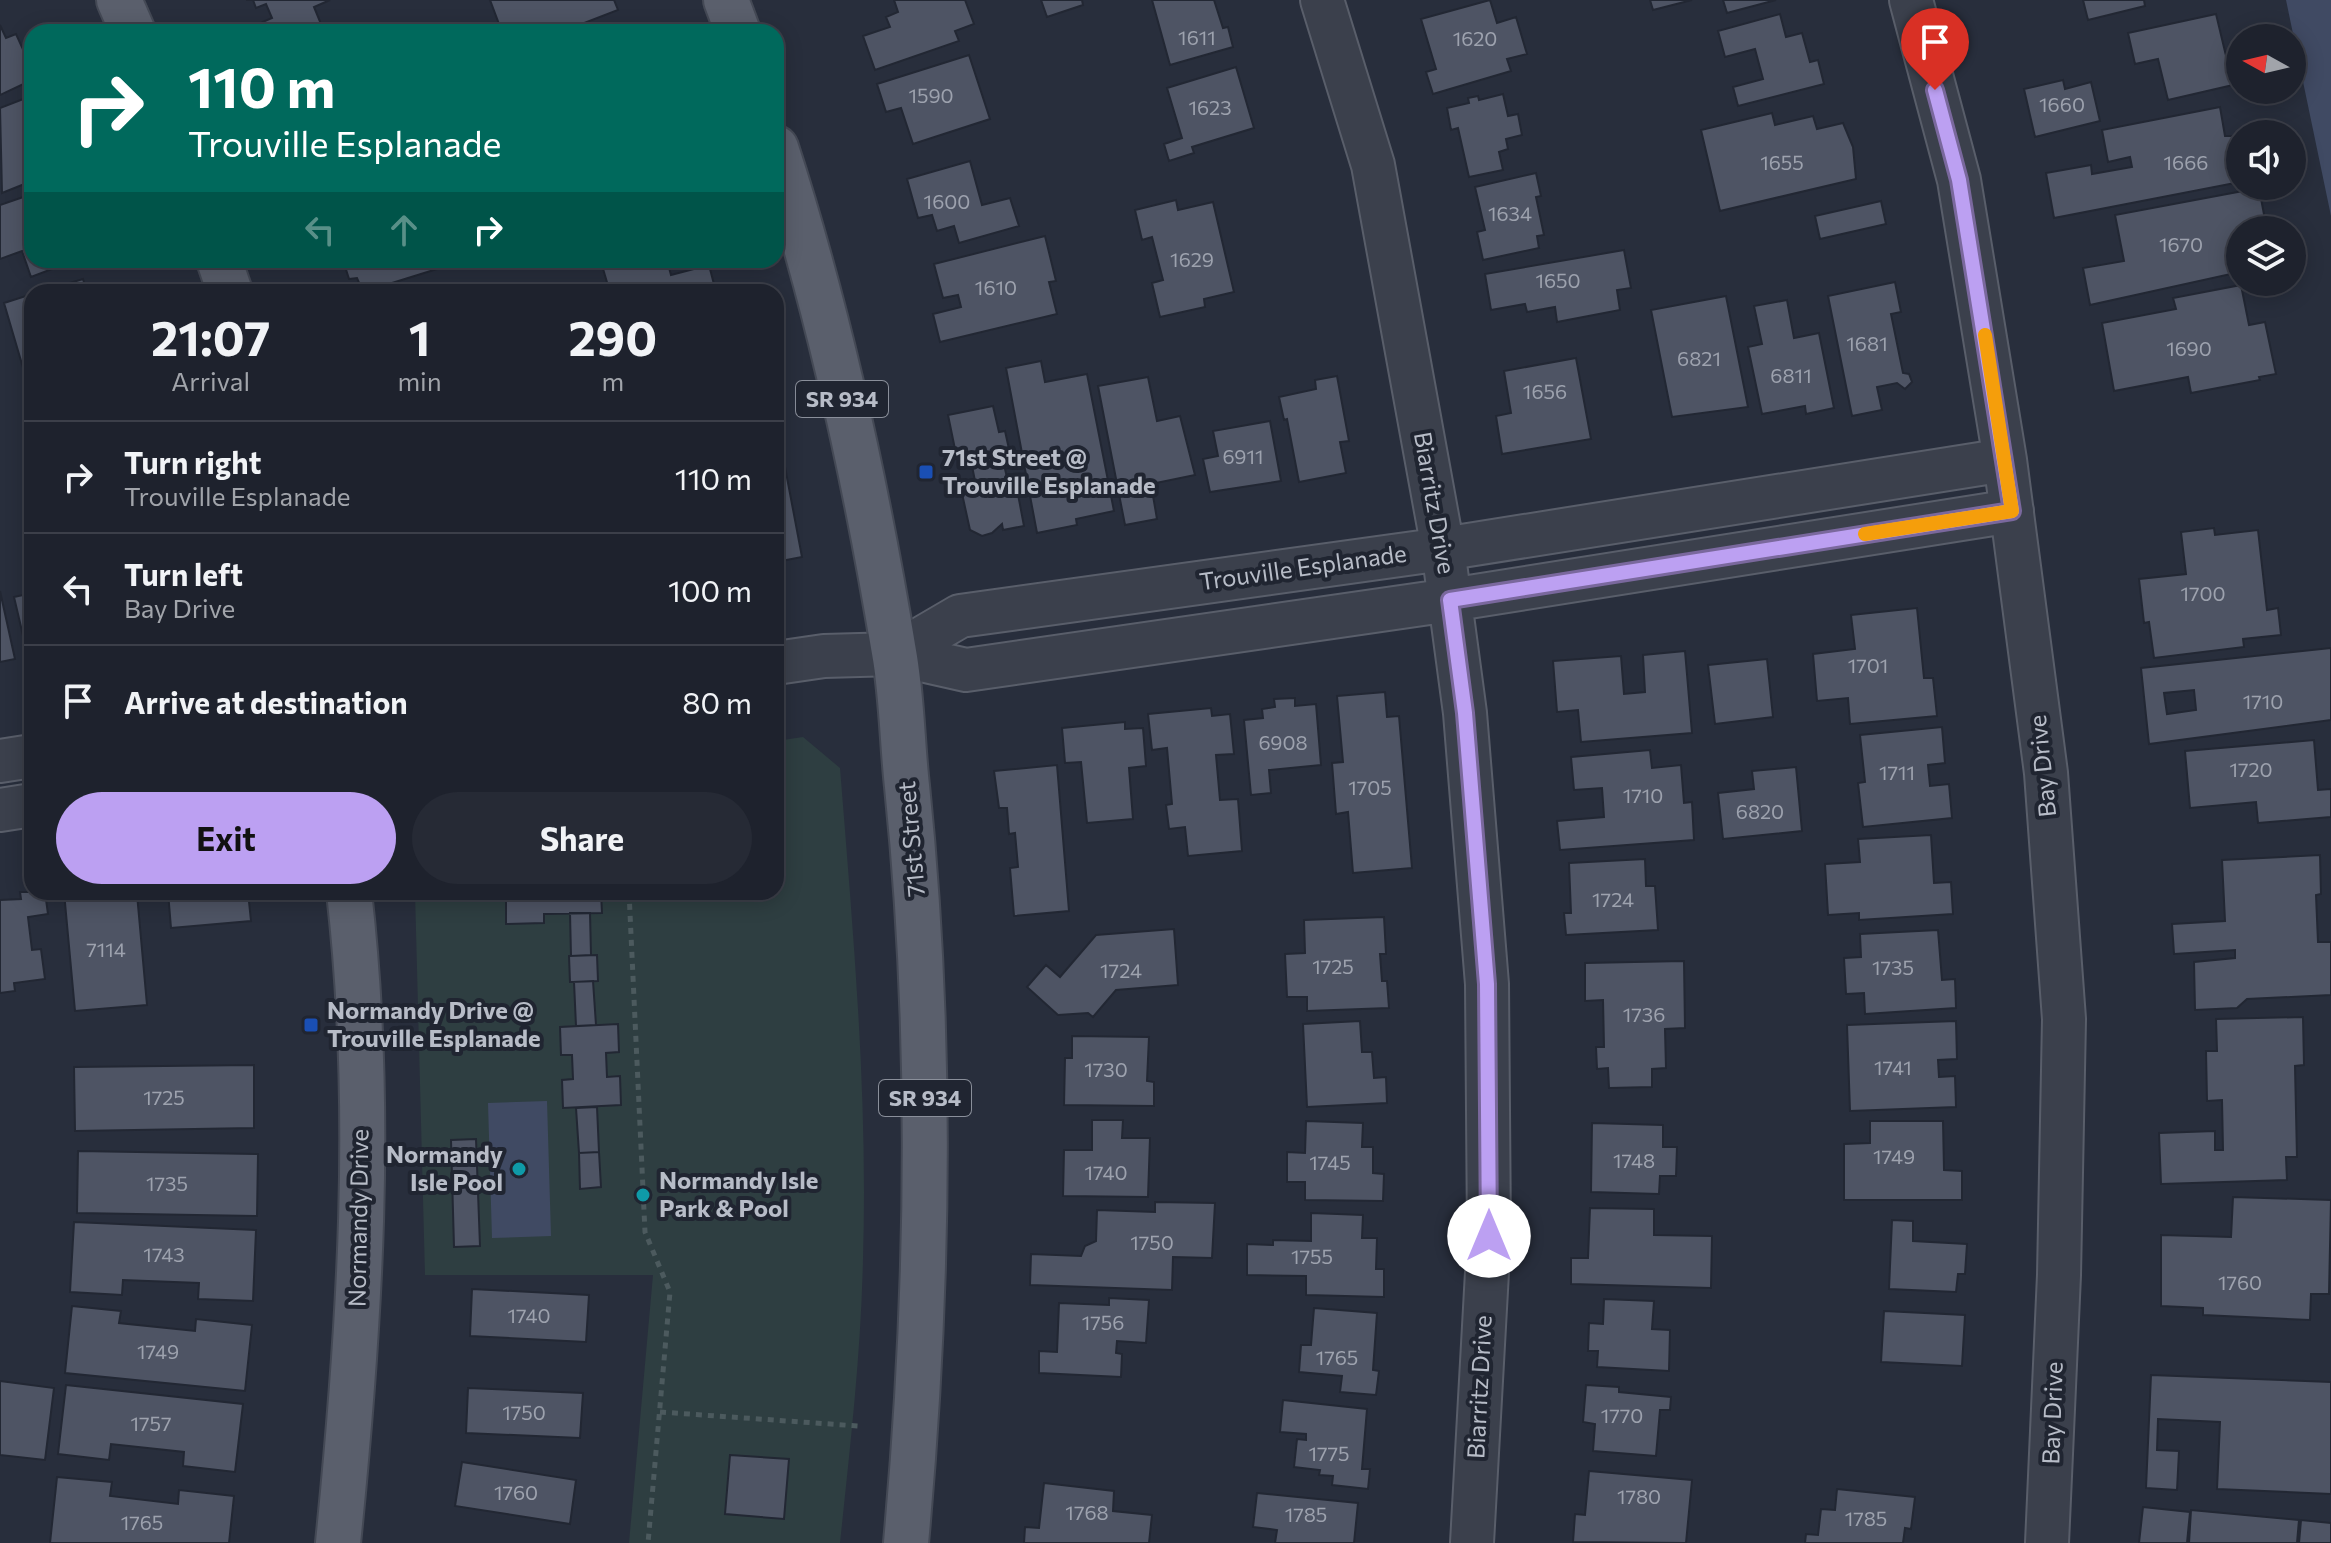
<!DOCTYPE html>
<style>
:root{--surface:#1e222d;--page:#262a35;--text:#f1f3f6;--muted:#a1a4aa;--line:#3c3f49;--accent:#bca0f2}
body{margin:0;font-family:Commissioner,sans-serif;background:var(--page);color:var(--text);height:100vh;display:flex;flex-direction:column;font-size:30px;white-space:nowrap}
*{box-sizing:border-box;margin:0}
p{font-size:26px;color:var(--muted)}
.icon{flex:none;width:44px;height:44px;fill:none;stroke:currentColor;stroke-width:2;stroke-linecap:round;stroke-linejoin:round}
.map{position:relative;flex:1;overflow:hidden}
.drawer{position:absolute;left:24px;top:284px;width:760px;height:616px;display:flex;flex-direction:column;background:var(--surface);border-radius:24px;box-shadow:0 4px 20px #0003,0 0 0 2px var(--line)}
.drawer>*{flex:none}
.banner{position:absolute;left:24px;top:24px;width:760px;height:244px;border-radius:24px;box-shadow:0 4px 20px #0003,0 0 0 2px var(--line);background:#00695c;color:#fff;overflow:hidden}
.needle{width:52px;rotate:278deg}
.fabs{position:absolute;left:2226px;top:24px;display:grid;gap:16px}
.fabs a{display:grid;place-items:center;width:80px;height:80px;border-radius:50%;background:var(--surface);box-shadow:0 4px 20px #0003,0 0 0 2px var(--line);font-size:40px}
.pin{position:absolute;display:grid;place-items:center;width:68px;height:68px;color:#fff;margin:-82px -34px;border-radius:50% 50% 50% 0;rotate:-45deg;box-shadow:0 0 8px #0007}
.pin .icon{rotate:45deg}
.me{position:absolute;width:88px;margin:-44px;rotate:0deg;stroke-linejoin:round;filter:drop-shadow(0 0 6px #0008)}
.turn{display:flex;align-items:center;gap:28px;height:168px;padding:0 32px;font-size:36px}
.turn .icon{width:104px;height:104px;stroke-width:2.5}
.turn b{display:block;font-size:56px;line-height:68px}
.lanes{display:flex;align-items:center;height:76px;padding:0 32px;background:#0003;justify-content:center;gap:40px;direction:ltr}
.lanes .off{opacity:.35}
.eta{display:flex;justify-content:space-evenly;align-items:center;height:136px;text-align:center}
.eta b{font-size:48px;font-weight:700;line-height:56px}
.primary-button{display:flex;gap:16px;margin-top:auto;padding:16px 32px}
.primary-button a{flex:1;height:92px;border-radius:48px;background:var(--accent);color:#111;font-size:32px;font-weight:700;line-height:92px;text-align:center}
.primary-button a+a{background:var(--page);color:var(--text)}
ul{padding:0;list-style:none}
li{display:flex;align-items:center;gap:24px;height:112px;padding:0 32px;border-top:2px solid var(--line)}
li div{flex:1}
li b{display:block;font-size:30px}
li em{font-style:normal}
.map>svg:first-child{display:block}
.green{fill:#2e3e41}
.water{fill:#404a63}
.building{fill:#4e5464;stroke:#222733;stroke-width:2;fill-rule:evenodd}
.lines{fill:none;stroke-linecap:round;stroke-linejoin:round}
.street-casing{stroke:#595e6a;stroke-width:46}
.primary-casing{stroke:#444955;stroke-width:48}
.path{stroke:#4c5a5e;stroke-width:5;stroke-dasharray:6 6;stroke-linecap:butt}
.street{stroke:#3b404c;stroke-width:42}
.primary{stroke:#5a5f6c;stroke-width:44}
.route-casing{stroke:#7a689d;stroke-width:20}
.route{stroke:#bca0f2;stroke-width:14}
.slow{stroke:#f59e0b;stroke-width:14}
.transit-dot{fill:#1a4fb4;stroke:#202531;stroke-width:3}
.culture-dot{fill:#0f9aa8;stroke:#202531;stroke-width:3}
.labels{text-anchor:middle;stroke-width:8;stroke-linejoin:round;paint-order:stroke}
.number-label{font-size:20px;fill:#9da2ae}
.shield{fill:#202531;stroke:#8a8f9a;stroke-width:2}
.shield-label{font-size:22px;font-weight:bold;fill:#b7bcc7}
.poi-label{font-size:24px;font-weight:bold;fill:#b7bcc7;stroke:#202531;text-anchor:start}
.street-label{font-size:24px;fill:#b7bcc7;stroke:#202531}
</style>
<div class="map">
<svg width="2331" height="1543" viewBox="0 0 2331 1543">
<rect width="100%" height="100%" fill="#282e3c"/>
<!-- green -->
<path class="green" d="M803 737 840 768C853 931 868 1094 863 1259 861 1354 850 1448 840 1543H629L653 1275H425L415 892H776V741Z"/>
<!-- water -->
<path class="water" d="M2286 0H2331V216Z
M547 1101 551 1236 492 1238 488 1103Z"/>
<!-- building -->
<path class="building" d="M246 0H330L314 7 321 24 301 32H261L258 24 272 18 266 4 256 8 253 0Z
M490 0H614L618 10 561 32H502Z
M894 0H965L974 24 955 31 959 41 875 70 863 36 890 27 886 17 898 12Z
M1041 0H1082L1083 5 1047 17Z
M1152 0H1214L1223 28 1228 27 1233 47 1170 65Z
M1490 0 1497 23 1516 17 1527 54 1507 59 1511 71 1433 94 1426 72 1436 69 1421 19Z
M1650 0H1692L1653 10Z
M1723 0H1776L1727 13Z
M2083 0H2144L2145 6 2088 20Z
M1780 14 1786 37 1802 33 1810 62 1818 60 1824 84 1738 106 1733 87 1763 79 1755 49 1725 57 1718 31Z
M2216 14 2233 85 2168 100 2158 59 2135 64 2128 33Z
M0 25 6 38 16 34 32 69V80L0 95Z
M969 55 990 119 913 144 901 108 886 112 877 84Z
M1236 67 1254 128 1192 147 1194 153 1169 161 1164 144 1182 138 1167 88Z
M2063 80 2065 89 2091 82 2100 121 2035 137 2024 89Z
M1503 94 1508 116 1518 114 1522 135 1506 139 1508 149 1499 152 1503 170 1469 177 1458 128 1451 130 1447 108 1469 103 1468 98 1478 96 1479 100Z
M31 96 32 181 2 193 0 108Z
M2220 107 2225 136H2240V169L2232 173 2235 183 2054 218 2046 173 2091 165 2092 174 2132 167 2130 157 2108 162 2102 130Z
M1772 113 1775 125 1813 116 1817 129 1843 123 1853 147 1856 179 1720 211 1701 130Z
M970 161 982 205 1010 198 1019 226 959 243 954 226 937 231 932 215 918 218 907 179Z
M1536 173 1541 196 1536 197 1544 235 1537 236 1539 248 1483 260 1477 232 1485 230 1475 187Z
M2259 188 2267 230H2240V272L2090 305 2083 268 2124 261 2115 215Z
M32 194V260H76L31 277 22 251 0 259V205Z
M1176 200 1178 210 1213 202 1234 292 1204 299 1205 307 1160 317 1152 283 1163 280 1152 237 1142 240 1135 210Z
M1881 201 1886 224 1820 239 1815 216Z
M1045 236 1056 281 1049 282 1057 314 940 342 933 314 961 307 958 295 943 298 934 264Z
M1624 250 1631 288 1617 290 1620 310 1557 322 1555 307 1527 312 1525 304 1491 310 1485 274Z
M343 260H466L363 292 357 278 349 279Z
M608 260H667L671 275 709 265 716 292H599L609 289 601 262Z
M83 279 87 292H40Z
M1895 282 1901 312 1891 314 1903 373 1909 374 1912 382 1905 389 1897 383 1877 387 1882 410 1852 416 1828 296Z
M2241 285 2249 325 2265 322 2276 374 2259 377 2260 380 2191 393 2188 377 2114 391 2102 323 2176 309 2173 298Z
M32 294V368L24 371 4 303Z
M1726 296 1748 407 1672 417 1651 310Z
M1787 300 1794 338 1819 333 1834 408 1806 414 1805 406 1762 414 1748 347 1762 344 1754 306Z
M1576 358 1591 439 1502 454 1496 416 1511 413 1504 371Z
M1041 361 1045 382 1087 374 1114 511 1076 519 1077 525 1037 533 1006 368Z
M1337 376 1349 441 1340 442 1346 473 1299 482 1287 419 1284 420 1279 397 1316 389 1315 380Z
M1148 377 1157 421 1180 416 1195 475 1151 484 1157 519 1125 525 1098 386Z
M993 406 999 432 1005 431 1013 467 1005 469 1010 490 1017 489 1024 526 1003 530 1002 524 992 533 982 536 970 530 961 489 976 486 970 456 957 459 948 415Z
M1270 421 1281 481 1210 492 1203 459 1218 456 1213 431Z
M785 467 802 557 776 562V469Z
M2214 528 2215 535 2258 530 2267 610 2278 608 2281 635 2243 639 2244 647 2154 658 2149 622 2144 623 2139 579 2186 574 2181 532Z
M0 591 15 659 0 662Z
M32 593V674L14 597Z
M1917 608 1924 678H1933L1937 716 1850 724 1848 698 1817 701 1813 654 1855 649 1851 615Z
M2331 648V720L2149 744 2141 668ZM2194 690 2196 710 2167 714 2164 693Z
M1685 651 1692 733 1581 742 1578 710 1557 712 1553 661 1621 656 1624 694 1645 692 1643 655Z
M1767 659 1773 717 1715 724 1708 665Z
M1385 692 1387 717 1399 716 1412 868 1353 873 1348 812 1336 814 1332 763 1343 762 1337 696Z
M1295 698V706L1316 704 1321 765 1269 770 1271 793 1251 795 1244 720 1263 718 1262 709 1275 707 1274 699Z
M1211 708 1212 716 1230 714 1234 754 1216 755 1220 800 1238 799 1242 851 1188 856 1185 827 1169 829 1166 805 1172 804 1167 748 1152 750 1148 714Z
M1125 722V729L1143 728 1146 766 1129 768 1133 819 1087 823 1081 762 1065 763 1062 728Z
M1942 727 1945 763 1928 765 1930 786 1949 784 1952 818 1863 827 1858 783 1865 782 1860 735Z
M2314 740 2318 790 2331 789V817L2258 823 2256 802 2190 808 2185 751Z
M1650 750 1652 768 1681 765 1684 803 1692 802 1694 840 1560 850 1557 821 1604 817 1602 788 1574 790 1571 757Z
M1057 765 1069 911 1014 916 1010 868 1018 867 1015 833 1009 834 1007 808H999L994 771Z
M1796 767 1802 831 1723 839 1718 793 1754 789 1752 771Z
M1931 835 1934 883 1951 882 1953 914 1859 920V913L1828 915 1825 864 1860 862 1858 839Z
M2320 855 2321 894 2316 895 2318 942H2331V995L2247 999 2237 1008 2195 1010 2194 962 2235 958V950L2174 954 2172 924 2225 921 2222 860Z
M1645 859 1646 886H1655L1658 930 1566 935 1564 913H1571L1569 863Z
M20 892H45L48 914 28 917 32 950 41 949 45 979 14 983 15 991 0 993V900L21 899Z
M64 892H112V896L137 894 147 1005 75 1011Z
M168 892H248L251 921 171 928Z
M526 892H601L602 913 544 914V923L506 924V898L526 897Z
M570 913H590L591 955 571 956Z
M1384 917 1386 954H1380L1382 981H1387L1389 1008 1307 1011V997H1287L1285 954 1305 953 1304 920Z
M1174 929 1178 985 1116 990 1093 1017 1088 1013 1058 1015 1027 987 1046 965 1060 977 1096 935Z
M1938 930 1942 980 1955 979 1956 1008 1865 1014 1864 993 1846 994 1844 958 1861 957 1860 934Z
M597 955 598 981 570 982 569 956Z
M1684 961 1685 1028 1665 1029 1666 1068 1652 1069V1087L1609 1088 1608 1068 1597 1069 1596 1047H1604L1603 1000 1585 1001V963Z
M593 981 596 1025 576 1026 574 982Z
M2303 1017 2304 1065 2295 1066 2297 1157H2286L2287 1180 2161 1184 2159 1133 2215 1131V1150H2223L2222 1100 2207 1101 2206 1051H2217L2216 1019Z
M1360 1021 1362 1052H1372L1374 1078 1386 1077 1387 1103 1307 1107 1303 1024Z
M1956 1021 1957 1059 1938 1060 1939 1077 1955 1076 1956 1107 1850 1111 1847 1025Z
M618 1024 619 1052 606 1053 607 1077 620 1076 621 1105 563 1108 562 1080 573 1079 572 1055H561L560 1027Z
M1072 1036 1149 1037 1147 1081 1154 1082V1106L1064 1105 1065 1058H1072Z
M254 1065V1128L75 1131 74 1067Z
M597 1107 599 1152 579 1153 576 1108Z
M1092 1120H1123L1122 1138H1150L1148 1197 1063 1196 1064 1150H1092Z
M1306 1121 1363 1123 1362 1147H1373V1173L1384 1174 1383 1201 1305 1200V1182H1287V1152L1305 1153Z
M1870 1121H1943L1944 1170 1962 1171V1200H1844V1144L1870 1143Z
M1592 1123 1663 1125V1147H1677L1676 1176H1660L1659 1194 1591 1192Z
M476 1139 480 1246 454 1247 451 1140Z
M78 1151 258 1154 257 1216 77 1213Z
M599 1152 601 1187 580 1189 579 1153Z
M2233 1197 2331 1200 2329 1294H2311L2310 1320 2203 1315V1308L2161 1306V1235L2231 1237Z
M1155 1202 1215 1203 1212 1258 1173 1257 1172 1290 1030 1285 1031 1254 1081 1256 1085 1246 1096 1241 1097 1210 1155 1212Z
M1590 1208 1654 1209V1235L1712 1236 1711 1288 1571 1284V1258H1588Z
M1311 1213 1363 1215 1362 1238H1377L1376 1269H1384V1297L1306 1295V1276L1247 1275V1244L1273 1245V1240L1311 1241Z
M1892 1220 1913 1221V1241L1967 1244 1965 1274H1958L1956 1292 1889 1289Z
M74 1222 256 1230 253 1301 198 1299 199 1283 123 1280 122 1295 70 1292Z
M472 1289 589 1295 586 1342 470 1336Z
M1109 1298 1149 1300 1146 1343 1117 1341 1116 1353 1122 1354 1121 1377 1039 1373V1351L1057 1352 1059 1303 1109 1305Z
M1604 1299 1654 1301 1652 1329 1670 1330 1669 1371 1597 1367 1598 1351H1588L1589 1323 1603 1324Z
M72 1306 121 1311 119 1323 195 1331 196 1319 252 1325 245 1391 65 1373Z
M1314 1308 1377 1313 1373 1370 1379 1371 1376 1395 1340 1392 1342 1376 1299 1372 1301 1345H1311Z
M1884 1311 1965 1315 1962 1366 1881 1362Z
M2151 1375 2331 1382V1494L2217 1489 2220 1422 2158 1419 2157 1450 2179 1451 2177 1490 2146 1488Z
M0 1381 54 1388 45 1460 0 1455Z
M66 1385 243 1404 235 1472 183 1466 184 1452 111 1444 109 1460 58 1454Z
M1586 1385 1619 1387V1392L1671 1397 1670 1410H1660L1656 1456 1593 1451 1595 1424 1583 1422Z
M468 1388 583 1393 580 1438 466 1433Z
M1283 1400 1367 1409 1362 1469H1370L1368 1489 1332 1485 1333 1476 1319 1475 1320 1470 1294 1467 1297 1439 1306 1440V1434L1280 1432Z
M730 1455 789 1459 784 1519 725 1514Z
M462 1462 576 1480 570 1524 455 1506Z
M1589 1471 1692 1480 1686 1543 1573 1542 1575 1514 1585 1515Z
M57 1477 112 1482 110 1496 178 1504 179 1490 234 1496 229 1543H50Z
M1044 1483 1114 1491 1113 1511 1152 1515 1149 1543H1024L1025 1527 1039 1528Z
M1837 1489 1915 1497 1911 1529 1905 1528 1903 1543H1805L1806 1534 1818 1535 1821 1509 1835 1510Z
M1257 1493 1358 1503 1354 1543H1275L1277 1530 1253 1527Z
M2143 1507 2190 1512 2187 1543H2139Z
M2191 1510 2299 1520 2297 1543H2189Z
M2301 1520 2331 1523V1543H2299Z"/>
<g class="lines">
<!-- street casing -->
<g class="street-casing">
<path id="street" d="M1322 0 1373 165 1443 549 1465 713 1487 984 1489 1236 1472 1543
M1911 0 1959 180 2005 460 2046 773 2064 1019 2059 1275 2047 1543
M895 654 960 616 1443 549 2005 460
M776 663 824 656 895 654 966 670 1450 600 2012 511
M0 761 32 756
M0 810 32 805"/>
</g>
<!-- primary casing -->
<g class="primary-casing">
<path id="primary" d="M119 0 133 32
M726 0 738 32
M776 148C829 311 866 483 894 652 902 696 902 741 907 786 933 1038 929 1291 906 1543
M219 260 230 292
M338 1543C360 1327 374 1108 349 892"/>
</g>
<!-- path -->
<path class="path" d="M629 892 645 1232 670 1292 648 1543
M660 1412 858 1426"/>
<!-- street -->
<use href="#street" class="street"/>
<!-- primary -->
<use href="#primary" class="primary"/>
</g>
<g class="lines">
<!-- route casing -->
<g class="route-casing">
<path id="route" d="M1489 1236 1487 984 1465 713 1450 600 2012 511 1959 180 1935 90"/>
</g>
<!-- route -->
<use href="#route" class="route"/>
<!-- slow -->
<path class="slow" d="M1865 534 2012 511 1985 335"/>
</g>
<!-- markers -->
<g class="transit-dot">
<rect x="918" y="464" width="16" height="16" rx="4"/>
<rect x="303" y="1017" width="16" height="16" rx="4"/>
</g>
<g class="culture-dot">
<circle cx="519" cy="1169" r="8"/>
<circle cx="643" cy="1195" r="8"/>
</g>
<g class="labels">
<!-- number labels -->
<g class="number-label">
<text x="1197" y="45">1611</text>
<text x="1475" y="46">1620</text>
<text x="931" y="103">1590</text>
<text x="2062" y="112">1660</text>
<text x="1210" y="115">1623</text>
<text x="1782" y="170">1655</text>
<text x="2186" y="170">1666</text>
<text x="947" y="209">1600</text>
<text x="1510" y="221">1634</text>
<text x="2181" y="252">1670</text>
<text x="1192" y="267">1629</text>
<text x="1558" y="288">1650</text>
<text x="996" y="295">1610</text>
<text x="1867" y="351">1681</text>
<text x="2189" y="356">1690</text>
<text x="1699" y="366">6821</text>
<text x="1791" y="383">6811</text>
<text x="1545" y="399">1656</text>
<text x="1243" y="464">6911</text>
<text x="2203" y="601">1700</text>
<text x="1868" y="673">1701</text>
<text x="2263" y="709">1710</text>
<text x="1283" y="750">6908</text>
<text x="2251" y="777">1720</text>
<text x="1897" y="780">1711</text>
<text x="1370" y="795">1705</text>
<text x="1643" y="803">1710</text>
<text x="1760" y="819">6820</text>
<text x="1613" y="907">1724</text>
<text x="106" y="957">7114</text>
<text x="1333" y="974">1725</text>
<text x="1893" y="975">1735</text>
<text x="1121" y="978">1724</text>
<text x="1644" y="1022">1736</text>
<text x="1893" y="1075">1741</text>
<text x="1106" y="1077">1730</text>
<text x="164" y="1105">1725</text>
<text x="1894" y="1164">1749</text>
<text x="1634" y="1168">1748</text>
<text x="1330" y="1170">1745</text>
<text x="1106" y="1180">1740</text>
<text x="167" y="1191">1735</text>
<text x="1152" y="1250">1750</text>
<text x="164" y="1262">1743</text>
<text x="1312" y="1264">1755</text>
<text x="2240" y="1290">1760</text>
<text x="529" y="1323">1740</text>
<text x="1103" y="1330">1756</text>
<text x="158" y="1359">1749</text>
<text x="1337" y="1365">1765</text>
<text x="524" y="1420">1750</text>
<text x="1622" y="1423">1770</text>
<text x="151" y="1431">1757</text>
<text x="1329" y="1461">1775</text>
<text x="516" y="1500">1760</text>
<text x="1639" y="1504">1780</text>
<text x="1087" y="1520">1768</text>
<text x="1306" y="1522">1785</text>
<text x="1866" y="1526">1785</text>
<text x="142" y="1530">1765</text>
</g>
<!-- shield labels -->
<g class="shield">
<rect x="796" y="381" width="92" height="36" rx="6"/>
<rect x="879" y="1080" width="92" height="36" rx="6"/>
</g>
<g class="shield-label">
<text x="842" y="407">SR 934</text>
<text x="925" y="1106">SR 934</text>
</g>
<!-- poi labels -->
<g class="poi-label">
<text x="942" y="466">71st Street @<tspan x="942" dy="28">Trouville Esplanade</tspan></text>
<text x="327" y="1019">Normandy Drive @<tspan x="327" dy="28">Trouville Esplanade</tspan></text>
<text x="503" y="1163" text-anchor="end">Normandy<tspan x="503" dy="28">Isle Pool</tspan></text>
<text x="659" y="1189">Normandy Isle<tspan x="659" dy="28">Park &amp; Pool</tspan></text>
</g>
<!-- street labels -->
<g class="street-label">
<text transform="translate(1434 503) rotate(80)" y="8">Biarritz Drive</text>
<text transform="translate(1303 568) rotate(-8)" y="8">Trouville Esplanade</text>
<text transform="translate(2043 766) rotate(-96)" y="8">Bay Drive</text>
<text transform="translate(912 839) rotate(-95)" y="8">71st Street</text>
<text transform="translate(359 1218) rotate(-89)" y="8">Normandy Drive</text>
<text transform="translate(1480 1387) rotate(-87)" y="8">Biarritz Drive</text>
<text transform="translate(2053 1413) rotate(-88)" y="8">Bay Drive</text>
</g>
</g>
</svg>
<div class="fabs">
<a><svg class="needle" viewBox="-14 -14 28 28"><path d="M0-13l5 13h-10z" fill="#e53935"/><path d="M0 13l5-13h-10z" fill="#a1a4aa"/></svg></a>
<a><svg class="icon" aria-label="sound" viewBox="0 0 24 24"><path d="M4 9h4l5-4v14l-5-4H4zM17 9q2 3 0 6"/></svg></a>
<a><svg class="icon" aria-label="layers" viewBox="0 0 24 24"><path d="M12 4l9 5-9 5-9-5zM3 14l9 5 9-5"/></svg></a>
</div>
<div class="pin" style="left:1935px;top:90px;background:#d93025"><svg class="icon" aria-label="arrive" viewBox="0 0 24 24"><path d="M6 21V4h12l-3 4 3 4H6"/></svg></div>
<svg class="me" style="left:1489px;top:1236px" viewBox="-20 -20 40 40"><circle r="19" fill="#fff"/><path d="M0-13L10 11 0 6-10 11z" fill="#bca0f2"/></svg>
<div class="banner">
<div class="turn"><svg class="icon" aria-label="right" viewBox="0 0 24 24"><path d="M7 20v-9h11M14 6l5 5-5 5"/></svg><div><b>110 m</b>Trouville Esplanade</div></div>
<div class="lanes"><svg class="icon off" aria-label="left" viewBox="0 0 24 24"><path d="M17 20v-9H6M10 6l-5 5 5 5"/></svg><svg class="icon off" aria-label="ahead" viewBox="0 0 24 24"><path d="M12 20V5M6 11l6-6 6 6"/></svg><svg class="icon" aria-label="right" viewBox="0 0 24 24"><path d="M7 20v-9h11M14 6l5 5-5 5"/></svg></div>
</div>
<section class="drawer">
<div class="eta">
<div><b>21:07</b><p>Arrival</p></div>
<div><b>1</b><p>min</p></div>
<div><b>290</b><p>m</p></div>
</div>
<ul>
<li><svg class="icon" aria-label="right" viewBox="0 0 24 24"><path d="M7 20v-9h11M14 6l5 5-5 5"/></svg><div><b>Turn right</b><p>Trouville Esplanade</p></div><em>110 m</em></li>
<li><svg class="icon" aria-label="left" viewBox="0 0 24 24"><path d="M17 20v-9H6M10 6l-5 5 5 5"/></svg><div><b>Turn left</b><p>Bay Drive</p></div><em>100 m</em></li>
<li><svg class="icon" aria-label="arrive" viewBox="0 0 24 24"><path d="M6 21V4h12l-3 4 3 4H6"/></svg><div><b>Arrive at destination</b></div><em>80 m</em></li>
</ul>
<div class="primary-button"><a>Exit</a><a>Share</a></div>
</section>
</div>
